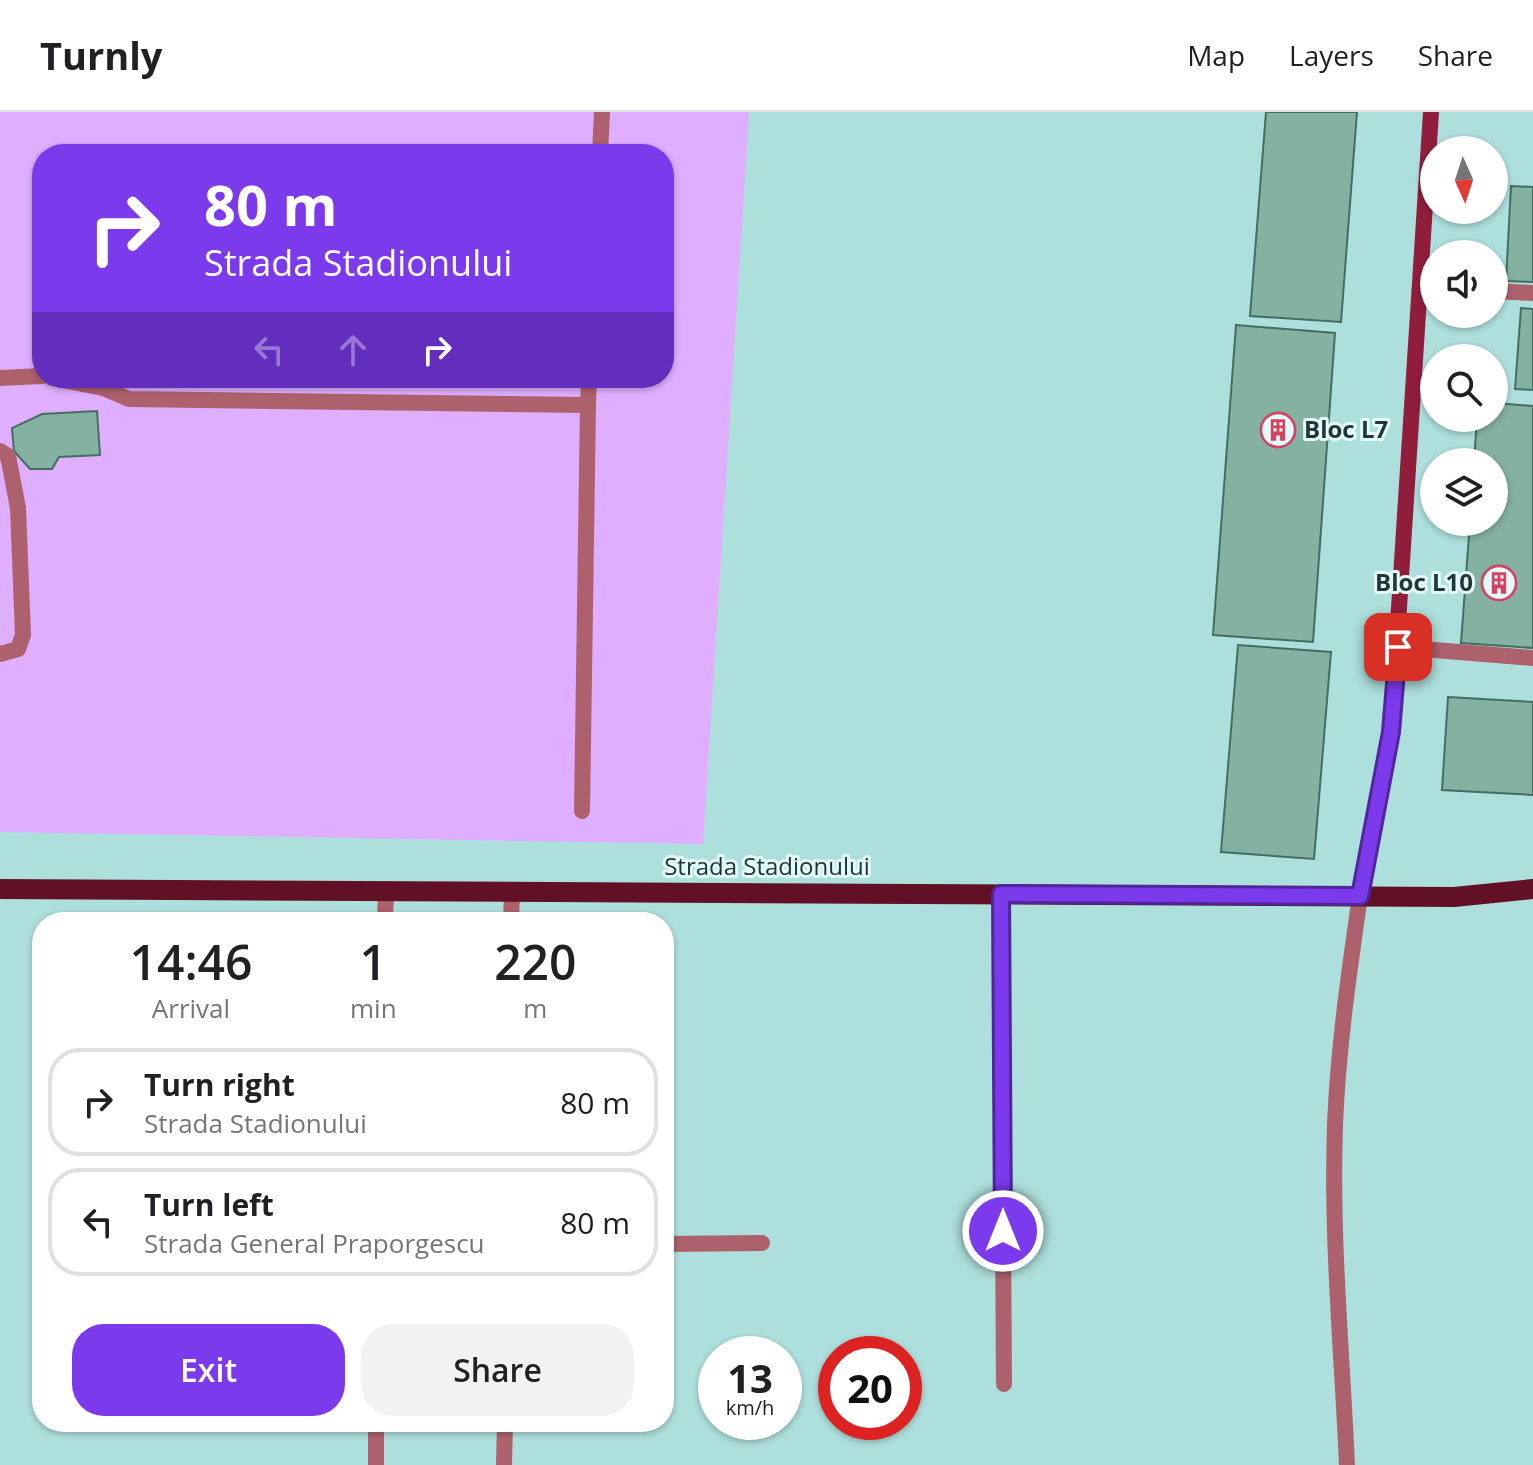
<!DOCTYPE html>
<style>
:root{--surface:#fff;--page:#f2f2f2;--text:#202124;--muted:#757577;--line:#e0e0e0;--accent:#7c3aed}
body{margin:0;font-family:"Open Sans",sans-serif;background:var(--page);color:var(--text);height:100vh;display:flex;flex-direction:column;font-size:30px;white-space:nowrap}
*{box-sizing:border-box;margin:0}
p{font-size:26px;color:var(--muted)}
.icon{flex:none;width:44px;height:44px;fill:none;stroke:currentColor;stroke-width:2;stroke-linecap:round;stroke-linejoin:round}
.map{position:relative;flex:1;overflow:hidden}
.side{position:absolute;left:32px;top:800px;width:642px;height:520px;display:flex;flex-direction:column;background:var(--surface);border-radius:32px;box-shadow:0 2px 6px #0004}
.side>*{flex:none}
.hud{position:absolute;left:32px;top:32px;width:642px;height:244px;border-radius:32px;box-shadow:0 2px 6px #0004;background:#7c3aed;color:#fff;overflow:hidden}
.needle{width:52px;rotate:177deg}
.buttons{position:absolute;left:1420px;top:24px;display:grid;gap:16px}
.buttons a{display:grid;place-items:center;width:88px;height:88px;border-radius:50%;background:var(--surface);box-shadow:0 2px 6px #0004;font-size:40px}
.speed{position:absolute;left:698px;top:1224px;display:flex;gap:16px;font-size:40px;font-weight:700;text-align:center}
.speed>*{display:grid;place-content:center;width:104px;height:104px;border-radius:50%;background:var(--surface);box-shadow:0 2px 6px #0004;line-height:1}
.speed small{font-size:20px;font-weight:400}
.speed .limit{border:12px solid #d22;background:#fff;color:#111}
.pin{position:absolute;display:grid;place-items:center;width:68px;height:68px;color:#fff;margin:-34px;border-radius:16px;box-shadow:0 4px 12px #0006}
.me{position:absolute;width:88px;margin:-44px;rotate:0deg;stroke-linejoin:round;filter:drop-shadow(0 0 6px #0008)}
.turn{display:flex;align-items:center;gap:28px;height:168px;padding:0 40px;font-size:36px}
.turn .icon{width:104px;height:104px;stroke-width:2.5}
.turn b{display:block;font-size:56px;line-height:68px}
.lanes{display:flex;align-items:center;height:76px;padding:0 40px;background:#0003;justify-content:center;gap:40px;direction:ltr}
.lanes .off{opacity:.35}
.eta{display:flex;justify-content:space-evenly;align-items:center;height:136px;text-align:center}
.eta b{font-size:48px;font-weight:600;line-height:56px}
.action{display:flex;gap:16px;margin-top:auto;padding:16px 40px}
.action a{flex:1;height:92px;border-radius:32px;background:var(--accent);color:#fff;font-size:32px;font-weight:600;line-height:92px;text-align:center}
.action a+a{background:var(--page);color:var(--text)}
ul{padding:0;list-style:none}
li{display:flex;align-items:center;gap:24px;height:108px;margin:0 16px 12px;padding:0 24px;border:4px solid var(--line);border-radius:32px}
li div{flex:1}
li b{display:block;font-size:30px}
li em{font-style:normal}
header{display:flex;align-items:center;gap:48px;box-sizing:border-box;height:112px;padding:0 40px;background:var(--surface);border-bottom:2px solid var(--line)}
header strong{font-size:38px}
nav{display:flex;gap:44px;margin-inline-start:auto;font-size:28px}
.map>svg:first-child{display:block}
.green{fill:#dfaeff;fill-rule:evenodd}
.building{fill:#84b1a1;stroke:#446e61;stroke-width:2}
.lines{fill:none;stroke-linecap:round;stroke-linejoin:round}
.service{stroke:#ad616c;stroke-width:16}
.minor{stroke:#ad616c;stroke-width:16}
.secondary{stroke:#911d3c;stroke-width:16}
.primary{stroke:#611025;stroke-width:20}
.route-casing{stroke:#51269a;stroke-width:20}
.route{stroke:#7c3aed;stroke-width:14}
.labels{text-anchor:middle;stroke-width:6;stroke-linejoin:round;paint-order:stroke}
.poi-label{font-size:24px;font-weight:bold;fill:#223635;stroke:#e2fbf9;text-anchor:start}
.street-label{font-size:24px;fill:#223635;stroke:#e2fbf9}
</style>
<header>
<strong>Turnly</strong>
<nav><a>Map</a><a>Layers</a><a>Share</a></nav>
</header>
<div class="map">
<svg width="1533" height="1353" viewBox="0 0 1533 1353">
<rect width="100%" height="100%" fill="#addfdc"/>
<!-- green -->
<path class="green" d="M0 0H749L703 732 0 720ZM42 42H664V266H42Z"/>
<!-- building -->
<path class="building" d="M1266 0H1357L1341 210 1250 204Z
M1511 74 1533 75V170L1506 169Z
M1521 196 1533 197V278L1515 277Z
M1236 213 1335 221 1313 530 1213 523Z
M1494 291 1533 294V536L1461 531 1470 410H1494V350H1474L1477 306H1494Z
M97 299 100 343 59 345 52 357H30L14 339 12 316 42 302Z
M1238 533 1331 540 1314 747 1221 740Z
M1448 585 1533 590V683L1442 678Z"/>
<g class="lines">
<!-- service -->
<path class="service" d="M600 42 602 0
M1420 174 1434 175
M1494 179 1533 181
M0 266 42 264
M52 266 103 276 129 287 588 293 589 266
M0 339 8 344 18 396 23 523 18 537 0 542
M1398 535 1533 546
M582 699 588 293
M1001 782 1004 1272
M385 810 386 779
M511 810 512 780
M664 1132 762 1131
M376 1353V1310
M504 1353 505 1310"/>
<!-- minor -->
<path class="minor" d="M1347 1353C1342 1240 1331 1126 1335 1013 1338 936 1349 861 1360 784"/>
<!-- secondary -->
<path class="secondary" d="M1360 784 1391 620 1431 0"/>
<!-- primary -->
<path class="primary" d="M0 777 1454 785 1533 777"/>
</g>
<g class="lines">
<!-- route casing -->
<g class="route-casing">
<path id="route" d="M1003 1119 1001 782 1360 784 1391 620 1398 535"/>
</g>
<!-- route -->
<use href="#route" class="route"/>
</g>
<!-- icons -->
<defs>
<g id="building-ring" transform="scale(1.8)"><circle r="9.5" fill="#e2fbf9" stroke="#d34363" stroke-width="1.5"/><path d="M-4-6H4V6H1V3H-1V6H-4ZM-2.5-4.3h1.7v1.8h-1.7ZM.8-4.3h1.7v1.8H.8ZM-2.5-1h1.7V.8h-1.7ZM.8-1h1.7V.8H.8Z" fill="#d34363"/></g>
</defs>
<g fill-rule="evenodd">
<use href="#building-ring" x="1278" y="318"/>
<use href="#building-ring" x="1499" y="471"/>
</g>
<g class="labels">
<!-- poi labels -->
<g class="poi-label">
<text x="1304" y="326">Bloc L7</text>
<text x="1473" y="479" text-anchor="end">Bloc L10</text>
</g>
<!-- street labels -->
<g class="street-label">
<text x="767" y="763">Strada Stadionului</text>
</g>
</g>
</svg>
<div class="buttons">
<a><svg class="needle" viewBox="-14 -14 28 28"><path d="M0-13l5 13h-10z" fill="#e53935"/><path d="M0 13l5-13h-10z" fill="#757577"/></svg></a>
<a><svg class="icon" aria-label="sound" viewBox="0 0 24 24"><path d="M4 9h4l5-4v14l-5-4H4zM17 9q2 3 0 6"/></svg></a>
<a><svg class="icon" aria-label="search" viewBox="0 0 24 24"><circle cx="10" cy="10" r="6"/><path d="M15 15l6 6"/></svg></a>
<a><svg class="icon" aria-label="layers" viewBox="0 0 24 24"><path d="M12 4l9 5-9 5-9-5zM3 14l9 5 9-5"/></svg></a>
</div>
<div class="speed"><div>13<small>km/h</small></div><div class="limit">20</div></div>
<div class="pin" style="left:1398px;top:535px;background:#d93025"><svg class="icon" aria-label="arrive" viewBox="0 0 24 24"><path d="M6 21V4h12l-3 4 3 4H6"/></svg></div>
<svg class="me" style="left:1003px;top:1119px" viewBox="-20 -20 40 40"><circle r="17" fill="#7c3aed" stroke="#fff" stroke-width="3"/><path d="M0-11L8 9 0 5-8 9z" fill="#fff"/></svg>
<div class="hud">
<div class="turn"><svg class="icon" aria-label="right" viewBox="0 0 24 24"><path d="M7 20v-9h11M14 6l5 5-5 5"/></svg><div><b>80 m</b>Strada Stadionului</div></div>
<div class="lanes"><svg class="icon off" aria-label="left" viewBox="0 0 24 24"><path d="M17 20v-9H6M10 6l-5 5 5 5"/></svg><svg class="icon off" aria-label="ahead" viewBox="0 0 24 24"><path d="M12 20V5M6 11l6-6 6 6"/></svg><svg class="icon" aria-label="right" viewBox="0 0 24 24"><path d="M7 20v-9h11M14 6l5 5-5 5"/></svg></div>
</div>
<section class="side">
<div class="eta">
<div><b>14:46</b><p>Arrival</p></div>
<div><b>1</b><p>min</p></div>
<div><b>220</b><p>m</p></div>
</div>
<ul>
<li><svg class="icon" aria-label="right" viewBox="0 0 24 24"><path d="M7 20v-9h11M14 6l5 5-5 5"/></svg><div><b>Turn right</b><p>Strada Stadionului</p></div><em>80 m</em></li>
<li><svg class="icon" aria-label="left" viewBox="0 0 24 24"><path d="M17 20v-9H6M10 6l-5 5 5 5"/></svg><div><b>Turn left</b><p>Strada General Praporgescu</p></div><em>80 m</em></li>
</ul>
<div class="action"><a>Exit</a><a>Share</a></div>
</section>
</div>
